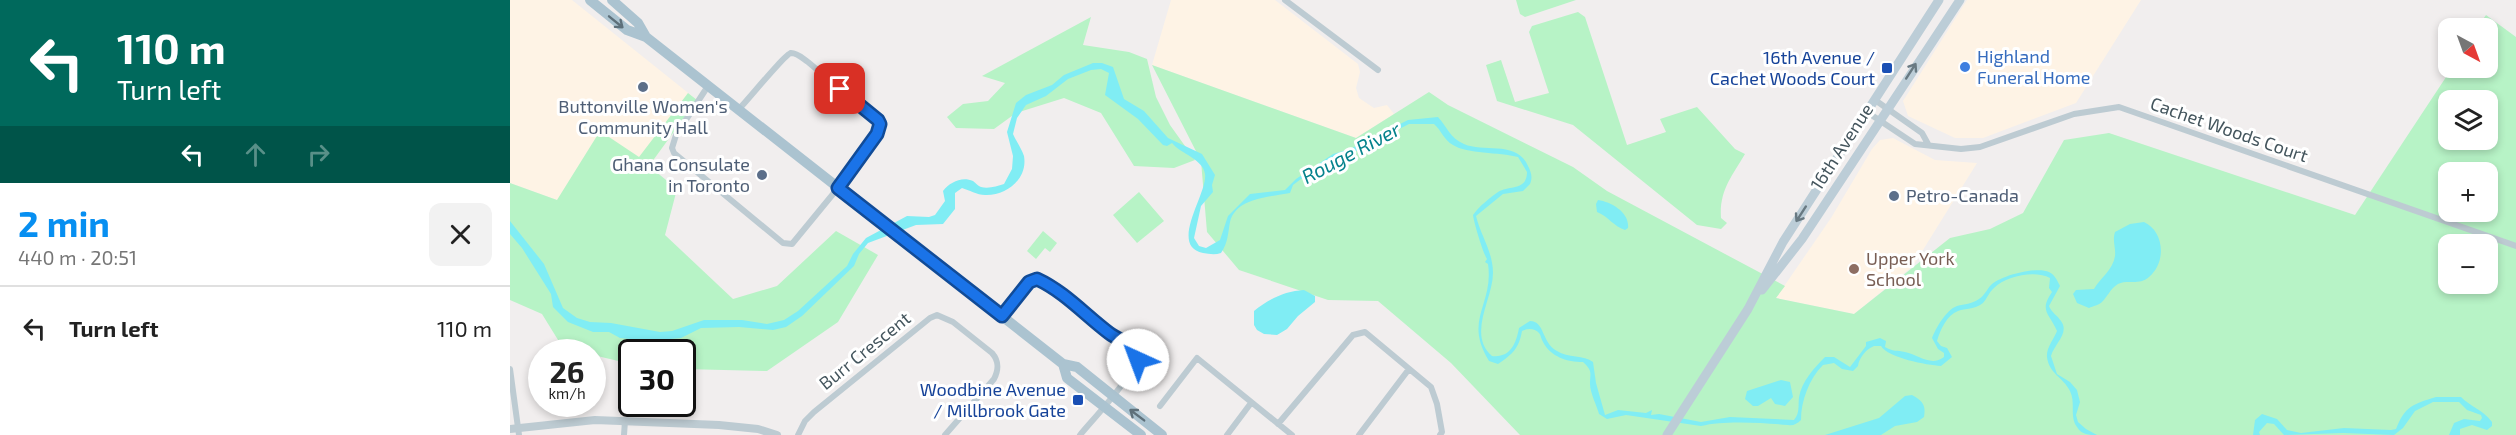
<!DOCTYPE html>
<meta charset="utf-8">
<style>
:root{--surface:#fff;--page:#f2f2f2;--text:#222;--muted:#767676;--line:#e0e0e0;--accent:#078ff1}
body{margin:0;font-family:"Exo 2",sans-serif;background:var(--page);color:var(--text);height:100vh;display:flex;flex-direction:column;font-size:22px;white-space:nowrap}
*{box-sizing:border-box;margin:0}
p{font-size:20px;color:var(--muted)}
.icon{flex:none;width:33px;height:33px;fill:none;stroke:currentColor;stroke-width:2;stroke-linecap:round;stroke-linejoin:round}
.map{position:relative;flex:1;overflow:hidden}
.sheet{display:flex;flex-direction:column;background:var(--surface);width:510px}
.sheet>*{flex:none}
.banner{background:#00695c;color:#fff;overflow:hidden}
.needle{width:39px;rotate:139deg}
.buttons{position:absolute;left:1928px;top:18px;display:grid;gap:12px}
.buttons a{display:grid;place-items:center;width:60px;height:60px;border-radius:12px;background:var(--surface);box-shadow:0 3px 9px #0003;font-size:30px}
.speed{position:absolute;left:18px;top:339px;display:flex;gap:12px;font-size:30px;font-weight:700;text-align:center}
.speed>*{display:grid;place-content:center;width:78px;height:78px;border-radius:50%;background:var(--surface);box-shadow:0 3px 9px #0003;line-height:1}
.speed small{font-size:15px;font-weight:400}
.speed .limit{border:3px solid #111;border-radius:9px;background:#fff;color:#111}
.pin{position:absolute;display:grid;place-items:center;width:51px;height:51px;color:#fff;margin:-26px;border-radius:12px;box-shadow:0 3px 9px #0006}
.me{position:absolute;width:66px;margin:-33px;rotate:317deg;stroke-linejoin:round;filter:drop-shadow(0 0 4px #0008)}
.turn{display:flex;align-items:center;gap:21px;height:126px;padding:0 18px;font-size:27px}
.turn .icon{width:78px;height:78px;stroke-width:2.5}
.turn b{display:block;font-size:42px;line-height:51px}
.lanes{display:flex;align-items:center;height:57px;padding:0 18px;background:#0003;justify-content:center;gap:30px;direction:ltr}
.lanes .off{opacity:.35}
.round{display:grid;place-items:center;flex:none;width:63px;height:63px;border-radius:12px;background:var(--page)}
.overview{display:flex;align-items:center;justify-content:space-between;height:102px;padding:0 18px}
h1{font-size:36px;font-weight:700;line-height:45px;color:var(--accent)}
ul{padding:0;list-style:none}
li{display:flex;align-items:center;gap:18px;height:84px;padding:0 18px;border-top:2px solid var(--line)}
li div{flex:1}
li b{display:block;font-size:22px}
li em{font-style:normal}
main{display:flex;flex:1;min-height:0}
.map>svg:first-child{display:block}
.commercial{fill:#fef3e5}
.green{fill:#b7f3c6;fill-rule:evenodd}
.water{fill:#80edf4}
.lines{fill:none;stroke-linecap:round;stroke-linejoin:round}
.minor{stroke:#bdcbd2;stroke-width:6}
.tertiary{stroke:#bdcbd2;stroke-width:8}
.secondary{stroke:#bccdd7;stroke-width:9}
.primary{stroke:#abc3d0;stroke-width:10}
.oneway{stroke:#5e707a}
.oneway2{stroke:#687982}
.route-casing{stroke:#114b97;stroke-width:15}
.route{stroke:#1a73e8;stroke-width:10}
.shop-dot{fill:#3f7fe0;stroke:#fff;stroke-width:2}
.transit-dot{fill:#1a4fb4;stroke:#fff;stroke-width:2}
.service-dot{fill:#5c6f8a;stroke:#fff;stroke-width:2}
.education-dot{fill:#8d6e63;stroke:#fff;stroke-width:2}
.labels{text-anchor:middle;stroke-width:6;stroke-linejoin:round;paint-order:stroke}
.shop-label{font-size:18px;fill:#366cbe;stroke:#fff;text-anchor:start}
.transit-label{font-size:18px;fill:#164399;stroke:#fff;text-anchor:end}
.service-label{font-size:18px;fill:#4e5e75;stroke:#fff}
.street-label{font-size:18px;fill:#44555d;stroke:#fff}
.education-label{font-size:18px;fill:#785e54;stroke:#fff;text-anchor:start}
.water-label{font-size:20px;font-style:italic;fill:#04828c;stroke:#fff}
</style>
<main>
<section class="sheet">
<div class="banner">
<div class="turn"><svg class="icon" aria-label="left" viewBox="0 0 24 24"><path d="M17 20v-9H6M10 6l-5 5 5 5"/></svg><div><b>110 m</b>Turn left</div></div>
<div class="lanes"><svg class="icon" aria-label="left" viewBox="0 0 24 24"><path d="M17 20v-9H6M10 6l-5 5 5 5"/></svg><svg class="icon off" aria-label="ahead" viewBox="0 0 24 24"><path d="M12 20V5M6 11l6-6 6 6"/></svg><svg class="icon off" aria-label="right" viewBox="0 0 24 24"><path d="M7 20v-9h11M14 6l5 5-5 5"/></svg></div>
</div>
<div class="overview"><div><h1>2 min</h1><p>440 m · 20:51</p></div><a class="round"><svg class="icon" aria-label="close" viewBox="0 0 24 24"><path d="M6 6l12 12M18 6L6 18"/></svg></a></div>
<ul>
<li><svg class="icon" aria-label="left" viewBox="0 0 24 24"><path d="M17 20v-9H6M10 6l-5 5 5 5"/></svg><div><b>Turn left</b></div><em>110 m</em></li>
</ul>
</section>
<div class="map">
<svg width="2006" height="435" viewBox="0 0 2006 435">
<rect width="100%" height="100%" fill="#f1eeee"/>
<!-- commercial -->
<path class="commercial" d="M0 0H62L187 100 139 166 108 222 0 183Z
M661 0H765L848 64 850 72 846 88 849 98 864 108 877 105 884 114 846 138 642 65Z
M1457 0H1631L1566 103 1473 138H1445L1398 116 1393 101Z
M1383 138 1425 160 1467 163 1403 266 1344 314 1266 298 1321 218 1362 149 1370 140Z"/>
<!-- green -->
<path class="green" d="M1006 0H1066L1015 17 1010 14Z
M1068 12 1075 17 1117 145 1156 132 1150 119 1187 107 1225 149 1235 154C1222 176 1209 191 1211 218L1217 223 1211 229 1187 225 1063 125 987 101 976 65 991 60 1005 102 1039 93 1019 32 1022 26Z
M1976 15 2006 37V435H1010L941 363 868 301 818 300 729 270 697 232 691 161 642 65 846 138 919 92 938 105 1063 167 1097 191 1275 286 1266 298 1344 314 1440 238 1480 229 1513 213 1554 140 1599 133 1845 215 1942 68H1977V28H1967ZM1938 100H1977V140H1938ZM1938 172H1977V212H1938ZM1938 244H1977V284H1938Z
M581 17 573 45 619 52 637 59 646 97 660 125 685 160 664 168 624 166 591 113 554 98 506 113 484 129 446 128 437 117 453 104 478 101 495 83 472 76Z
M178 93 187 100 139 166 167 189 155 235 223 299 267 286 326 231 368 255 328 322 257 371 173 369 172 352H122L121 364 83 355 82 352 53 348 32 314 0 300V183L47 200 90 131 129 157Z
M629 192 654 221 627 243 603 215Z
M533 231 547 243 540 252 535 248 526 259 517 251Z"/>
<!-- water -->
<path class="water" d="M583 63H592L603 67 614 99 634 111 658 138 692 154 705 175 702 185 703 192 691 206 684 238 689 246 696 248 710 240 718 216 740 194 775 190 786 179 823 154 840 149 898 120 928 117C937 127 940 138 954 144 974 153 1007 140 1018 166 1021 172 1023 177 1020 184L1013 191 993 194 966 216C971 236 983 252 983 273 983 299 957 334 982 356 1000 358 1006 344 1009 328L1020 321C1035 321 1031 342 1047 351 1058 358 1074 355 1083 362L1086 383 1095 415 1108 410 1136 413 1142 410 1141 415 1149 414 1191 422 1220 417 1284 420C1290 413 1288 406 1289 397 1292 381 1304 368 1315 357H1324L1340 367 1356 346V342L1370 338 1376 341 1375 347C1383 352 1387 350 1395 352 1409 355 1421 367 1434 357V353L1428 349 1422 338C1426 328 1436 310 1447 306 1455 304 1461 304 1469 299 1475 295 1477 289 1481 285 1490 276 1527 266 1539 272 1545 275 1547 280 1550 286L1539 306C1542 313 1547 315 1551 321 1560 333 1544 344 1541 356L1547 374 1560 382 1567 390 1570 402 1566 415 1568 422 1576 429 1587 435C1579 435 1572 435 1567 427 1559 416 1566 403 1560 391 1553 377 1539 374 1537 357 1536 348 1544 339 1547 331 1539 313 1529 311 1542 292L1539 288 1540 278C1525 270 1496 276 1484 288 1479 292 1477 299 1473 303 1464 310 1456 308 1448 311 1437 315 1430 330 1427 341L1431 346 1437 348 1442 357 1431 366C1417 365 1378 358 1371 346H1364C1356 349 1349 358 1348 366L1343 371 1332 369 1324 363 1313 365C1299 379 1291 401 1291 420 1287 424 1283 426 1278 425 1254 423 1215 420 1191 426L1116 415 1097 419 1089 414C1087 406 1080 393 1080 384 1080 373 1083 371 1073 362 1057 362 1041 357 1033 342 1031 339 1031 335 1029 333 1025 328 1017 328 1012 331 1009 348 1003 354 988 364L979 361C953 319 984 305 978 264L975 262 977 259C973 253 964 223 963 215 969 206 980 198 988 192 999 185 1017 191 1017 172L1008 157C989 152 957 154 943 145 934 140 931 130 924 124H899L791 179 783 185 780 193C761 197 726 197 720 222 718 233 718 243 711 253 705 255 699 254 693 253 658 246 698 193 695 174 693 159 671 154 662 143L657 146 653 145 628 119 595 95 599 73 591 69 581 70 558 79 536 96 516 105 507 118 503 134C506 141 512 149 514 156 518 179 496 196 475 195 467 195 459 190 452 188L445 193V209L433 224 406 225 358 243 349 254 344 266 292 316 276 327 263 330 229 327 191 328 171 338 139 341 110 338 99 332H83L58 322 43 307 41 294 12 248 0 234V221L34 264 53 308 67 318 80 322 101 323 150 332 162 331 194 320H232L257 324 274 320 288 311 337 266 343 254 356 238 397 216 419 217 425 215 435 201 433 191C440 182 452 176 463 181 466 183 468 186 471 187 479 189 487 186 494 184L502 169 503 156 497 132 506 103 516 95 542 85 554 75Z
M1088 200C1102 202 1120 213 1118 228L1115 230C1103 226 1099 217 1087 212L1086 204Z
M1634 222C1654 231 1657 262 1639 277 1629 286 1618 279 1608 284 1600 289 1598 296 1592 302 1589 305 1583 306 1579 308L1567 303 1563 294 1566 290 1584 289C1590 278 1603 270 1605 256 1606 248 1602 240 1605 232L1620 224Z
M794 290 805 296V302L788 316 777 329 767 335 754 334 747 330 744 325V311C759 299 775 291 794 290Z
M1271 380 1280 382 1283 397 1275 406 1265 404 1261 398 1248 406H1243L1235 399 1237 391Z
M1402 395C1413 401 1416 405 1414 417L1407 422 1385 426 1371 435H1315L1369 418 1395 396Z
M1926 397H1951C1961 407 1972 409 1982 422V426L1977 430 1962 425 1950 429V435H1939L1944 423 1954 419 1970 421 1972 418 1971 415 1957 410 1949 402H1923L1905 411 1893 428 1884 435 1833 433 1774 435 1764 424 1757 423 1749 432 1750 435H1743L1745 420 1752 414 1767 419 1777 430 1791 433 1834 428 1881 430 1886 429C1895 406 1903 404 1926 397Z"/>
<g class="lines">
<!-- minor -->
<path class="minor" d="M775 0 868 70
M198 86 166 135 162 148 164 153 273 243 282 244 328 188 367 134 370 124 367 120 298 62C293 59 288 53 281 53 275 54 237 101 229 109
M1365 100 1412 133 1418 144
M1357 112 1405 144 1451 149 1470 147 1564 114 1609 107 2006 246
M492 316 519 282 527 279 573 310 613 343 628 350C633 367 582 420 570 435
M0 369 9 435
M650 406 687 358 782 435
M768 424 843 335 855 332 921 387 927 404 932 432 930 435
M114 435 115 421
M288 435 295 421 304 412 420 318 427 315 443 322 482 353C489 361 489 369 484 379L435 435
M717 435 741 403
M849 435 899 369"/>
<!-- tertiary -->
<path class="tertiary" d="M0 429 85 420 209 425 248 429 267 435"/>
<!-- secondary -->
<path class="secondary" d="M1252 290 1292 239 1450 0
M1157 435 1238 309 1273 242 1429 0"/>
<!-- primary -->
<path class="primary" d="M80 0 117 30 136 37 553 364 567 367 652 435
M102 0 128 23 136 37
M553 364 557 378 631 435"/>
</g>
<!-- one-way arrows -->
<defs><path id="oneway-shaft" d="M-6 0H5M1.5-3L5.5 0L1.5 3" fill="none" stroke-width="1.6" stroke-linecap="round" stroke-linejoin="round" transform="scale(1.5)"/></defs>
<g class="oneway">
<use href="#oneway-shaft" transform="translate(106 22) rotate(39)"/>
<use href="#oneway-shaft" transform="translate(627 415) rotate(-143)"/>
</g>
<g class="oneway2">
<use href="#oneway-shaft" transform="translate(1401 71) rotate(-57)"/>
<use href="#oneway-shaft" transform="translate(1291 214) rotate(123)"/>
</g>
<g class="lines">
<!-- route casing -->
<g class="route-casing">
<path id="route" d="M330 89 368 120 370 124 367 134 328 188 492 316 519 282 527 279C555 292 575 315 599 333 608 340 620 343 628 350V360"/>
</g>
<!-- route -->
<use href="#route" class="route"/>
</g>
<!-- markers -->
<circle class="shop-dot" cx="1455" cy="67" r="6"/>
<g class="transit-dot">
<rect x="1371" y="62" width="12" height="12" rx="3"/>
<rect x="562" y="394" width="12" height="12" rx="3"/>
</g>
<g class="service-dot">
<circle cx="133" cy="87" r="6"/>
<circle cx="252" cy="175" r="6"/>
<circle cx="1384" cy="196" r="6"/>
</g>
<circle class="education-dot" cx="1344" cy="269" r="6"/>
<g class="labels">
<!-- shop labels -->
<g class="shop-label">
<text x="1467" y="63">Highland<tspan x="1467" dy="21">Funeral Home</tspan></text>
</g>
<!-- transit labels -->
<g class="transit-label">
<text x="1365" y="64">16th Avenue /<tspan x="1365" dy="21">Cachet Woods Court</tspan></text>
<text x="556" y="396">Woodbine Avenue<tspan x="556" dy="21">/ Millbrook Gate</tspan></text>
</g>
<!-- service labels -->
<g class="service-label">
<text x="133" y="113">Buttonville Women's<tspan x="133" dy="21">Community Hall</tspan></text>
<text x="240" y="171" text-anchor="end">Ghana Consulate<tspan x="240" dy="21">in Toronto</tspan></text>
<text x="1396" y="202" text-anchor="start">Petro-Canada</text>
</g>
<!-- street labels -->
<g class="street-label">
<text transform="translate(1719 130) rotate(19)" y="6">Cachet Woods Court</text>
<text transform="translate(1332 147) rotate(-57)" y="6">16th Avenue</text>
<text transform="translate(355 351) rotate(-39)" y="6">Burr Crescent</text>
</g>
<!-- education labels -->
<g class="education-label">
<text x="1356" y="265">Upper York<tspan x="1356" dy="21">School</tspan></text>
</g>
<!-- water labels -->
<g class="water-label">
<text transform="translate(841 153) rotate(-28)" y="7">Rouge River</text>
</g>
</g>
</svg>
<div class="buttons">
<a><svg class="needle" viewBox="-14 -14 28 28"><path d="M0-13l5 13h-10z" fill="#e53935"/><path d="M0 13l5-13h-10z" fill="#767676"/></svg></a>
<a><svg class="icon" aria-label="layers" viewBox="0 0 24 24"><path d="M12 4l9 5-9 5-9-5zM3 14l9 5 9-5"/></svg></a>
<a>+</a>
<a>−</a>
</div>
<div class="speed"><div>26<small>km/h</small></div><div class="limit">30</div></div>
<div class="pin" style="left:330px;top:89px;background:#d93025"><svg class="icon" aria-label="arrive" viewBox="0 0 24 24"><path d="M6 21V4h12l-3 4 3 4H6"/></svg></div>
<svg class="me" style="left:628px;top:360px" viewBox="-20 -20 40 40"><circle r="19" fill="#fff"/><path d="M0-13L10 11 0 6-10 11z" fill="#1a73e8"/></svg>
</div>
</main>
